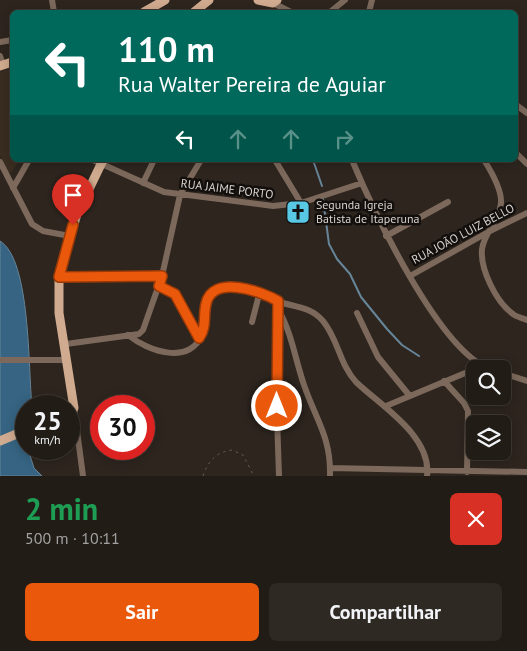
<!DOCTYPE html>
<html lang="pt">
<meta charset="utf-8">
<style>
:root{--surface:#221c16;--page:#2e2923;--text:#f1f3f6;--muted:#a2a1a1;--line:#3f3a35;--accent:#ea580c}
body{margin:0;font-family:"PT Sans",sans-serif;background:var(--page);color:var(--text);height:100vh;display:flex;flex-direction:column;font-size:19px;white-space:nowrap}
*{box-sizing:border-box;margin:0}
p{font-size:16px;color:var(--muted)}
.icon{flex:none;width:28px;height:28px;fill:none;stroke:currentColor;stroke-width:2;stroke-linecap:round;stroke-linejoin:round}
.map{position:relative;height:476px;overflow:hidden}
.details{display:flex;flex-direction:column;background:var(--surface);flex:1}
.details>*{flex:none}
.hud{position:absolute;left:10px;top:10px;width:508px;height:152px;border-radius:8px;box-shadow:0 2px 12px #0003,0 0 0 1px var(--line);background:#00695c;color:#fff;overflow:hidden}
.tools{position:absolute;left:466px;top:360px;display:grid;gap:10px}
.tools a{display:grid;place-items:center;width:45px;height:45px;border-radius:8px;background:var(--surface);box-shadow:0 2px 12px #0003,0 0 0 1px var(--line);font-size:25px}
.speed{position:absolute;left:15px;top:395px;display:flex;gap:10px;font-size:25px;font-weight:700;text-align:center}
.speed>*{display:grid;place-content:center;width:65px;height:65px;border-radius:50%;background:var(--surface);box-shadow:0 2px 12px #0003,0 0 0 1px var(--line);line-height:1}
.speed small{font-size:12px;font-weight:400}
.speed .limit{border:8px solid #d22;background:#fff;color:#111}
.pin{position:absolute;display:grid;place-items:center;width:42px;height:42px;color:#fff;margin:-51px -21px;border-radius:50% 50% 50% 0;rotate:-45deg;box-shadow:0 0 5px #0007}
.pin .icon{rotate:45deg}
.me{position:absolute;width:55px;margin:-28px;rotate:0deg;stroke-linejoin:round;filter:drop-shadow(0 0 4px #0008)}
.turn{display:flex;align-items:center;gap:18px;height:105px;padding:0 25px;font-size:22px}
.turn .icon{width:65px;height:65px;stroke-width:2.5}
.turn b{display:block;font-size:35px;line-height:42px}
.lanes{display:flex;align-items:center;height:48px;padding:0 25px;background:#0003;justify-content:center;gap:25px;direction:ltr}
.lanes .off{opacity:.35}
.round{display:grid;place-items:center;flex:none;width:52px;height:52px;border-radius:8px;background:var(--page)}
.headline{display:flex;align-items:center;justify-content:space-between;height:85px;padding:0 25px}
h1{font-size:30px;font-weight:700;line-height:38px;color:#1e9e55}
.action{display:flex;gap:10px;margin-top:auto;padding:10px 25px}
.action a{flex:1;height:58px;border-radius:8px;background:var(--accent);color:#fff;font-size:20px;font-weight:700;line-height:58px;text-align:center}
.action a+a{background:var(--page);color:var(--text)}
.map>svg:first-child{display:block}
.built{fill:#392d21}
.water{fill:#366482;stroke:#678599}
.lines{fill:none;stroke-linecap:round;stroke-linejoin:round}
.stream{stroke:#678599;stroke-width:2}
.path{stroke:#625a54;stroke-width:1;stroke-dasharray:2.5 4;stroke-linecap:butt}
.minor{stroke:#7c695c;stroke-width:6}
.major{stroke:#d1ab8f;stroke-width:9}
.route-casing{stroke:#983908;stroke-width:12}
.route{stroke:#ea580c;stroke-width:9}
.labels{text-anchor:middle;stroke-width:5;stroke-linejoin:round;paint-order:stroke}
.street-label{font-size:12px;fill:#d8d2ce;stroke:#130f0c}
.poi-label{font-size:12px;fill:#d8d2ce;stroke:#130f0c;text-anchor:start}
</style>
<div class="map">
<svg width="527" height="476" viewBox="0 0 527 476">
<rect width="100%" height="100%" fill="#2d251e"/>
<!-- built -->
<path class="built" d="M12 68V160H19L12 172 9 173 0 156V72Z"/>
<!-- water -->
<path class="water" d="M0 241C31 260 28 370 32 406H26V449H28L34 468 42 476H0Z"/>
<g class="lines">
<!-- stream -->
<path class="stream" d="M313 160 322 186
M323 199 329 244 337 259 350 274 361 297 387 329 402 345 419 356
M468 379 475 385
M487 396 491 400"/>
<!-- path -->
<path class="path" d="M203 476C208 461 216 452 232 450L243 455 254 476"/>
<!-- minor -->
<path class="minor" d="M52 0 54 12
M273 3 291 12
M330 12 345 0
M369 12 372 0
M0 42 12 40
M0 56 3 65
M515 104 527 113
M515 152 527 164
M93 160 164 192 273 206 301 203 362 183
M275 160 301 203
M352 160C373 210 439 351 490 369
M484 160C491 171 502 189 501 203 500 219 484 233 482 249 480 269 496 302 513 314 516 317 523 318 527 320
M0 162 32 224 43 231 70 236
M143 183 154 160
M13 188 29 160
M386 236 448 202
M410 276 490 231 527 213
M59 277 162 276
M159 286 175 294 199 338
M278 309C292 333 295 359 304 385 316 420 331 437 330 476
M278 310 276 387 279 476
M357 313 378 357 409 395
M252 322 260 291
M128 335C148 351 191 367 203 332 207 319 205 306 210 294 225 285 247 286 262 293 268 295 273 300 279 302 296 307 311 307 323 321 338 339 340 365 356 382 381 406 432 436 427 476
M66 344 139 334 143 330 162 276 180 195 201 160
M0 360H67
M502 373 527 381
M444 381 464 403 468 411 467 472
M386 406 482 366
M74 408 83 476
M330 468 527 472"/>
<!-- major -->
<path class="major" d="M258 0 273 3 277 0
M144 12 165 0
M194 12 209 0
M0 66 12 62
M69 410 74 408 59 313V277L77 214 103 160
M0 441 26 430"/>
</g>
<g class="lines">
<!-- route casing -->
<g class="route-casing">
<path id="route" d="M73 225 59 277 162 276 159 286 175 294 199 338C207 327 203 316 206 304 212 274 261 291 278 301L277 406"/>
</g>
<!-- route -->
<use href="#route" class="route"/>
</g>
<!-- icons -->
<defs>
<g id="church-square" transform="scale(1.25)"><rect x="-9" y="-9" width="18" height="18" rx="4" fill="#59c8e5" stroke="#130f0c"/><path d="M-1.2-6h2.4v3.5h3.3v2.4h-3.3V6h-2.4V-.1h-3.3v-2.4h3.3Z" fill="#111"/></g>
</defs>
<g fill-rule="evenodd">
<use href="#church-square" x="298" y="212"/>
</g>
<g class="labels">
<!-- street labels -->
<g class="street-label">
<text transform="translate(227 189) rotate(7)" y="4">RUA JAIME PORTO</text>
<text transform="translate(463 234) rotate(-28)" y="4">RUA JOÃO LUIZ BELLO</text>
</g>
<!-- poi labels -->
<g class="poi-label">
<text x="316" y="209">Segunda Igreja<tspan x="316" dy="14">Batista de Itaperuna</tspan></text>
</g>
</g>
</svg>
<div class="tools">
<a><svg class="icon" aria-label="search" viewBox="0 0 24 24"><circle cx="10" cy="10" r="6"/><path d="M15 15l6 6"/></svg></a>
<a><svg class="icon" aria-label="layers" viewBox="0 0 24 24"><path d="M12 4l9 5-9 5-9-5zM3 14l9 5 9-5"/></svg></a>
</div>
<div class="speed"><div>25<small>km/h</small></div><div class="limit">30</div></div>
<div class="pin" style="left:73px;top:225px;background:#d93025"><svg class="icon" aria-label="arrive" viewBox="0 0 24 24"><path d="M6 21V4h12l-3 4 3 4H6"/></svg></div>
<svg class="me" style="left:277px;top:406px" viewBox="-20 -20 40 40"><circle r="17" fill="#ea580c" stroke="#fff" stroke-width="3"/><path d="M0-11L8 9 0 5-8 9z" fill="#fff"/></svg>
<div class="hud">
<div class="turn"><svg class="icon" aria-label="left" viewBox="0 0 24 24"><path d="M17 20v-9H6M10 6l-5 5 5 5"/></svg><div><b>110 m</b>Rua Walter Pereira de Aguiar</div></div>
<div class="lanes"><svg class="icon" aria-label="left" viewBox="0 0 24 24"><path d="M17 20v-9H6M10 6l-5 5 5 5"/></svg><svg class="icon off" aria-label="ahead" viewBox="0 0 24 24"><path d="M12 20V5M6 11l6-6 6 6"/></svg><svg class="icon off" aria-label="ahead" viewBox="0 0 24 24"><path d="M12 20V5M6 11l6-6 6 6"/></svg><svg class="icon off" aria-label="right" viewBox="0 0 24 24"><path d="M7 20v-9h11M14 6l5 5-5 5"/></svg></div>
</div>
</div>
<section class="details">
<div class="headline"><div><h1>2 min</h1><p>500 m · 10:11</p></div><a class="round" style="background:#d93025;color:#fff"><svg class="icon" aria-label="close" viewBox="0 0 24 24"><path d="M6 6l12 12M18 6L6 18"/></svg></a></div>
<div class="action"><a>Sair</a><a>Compartilhar</a></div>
</section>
